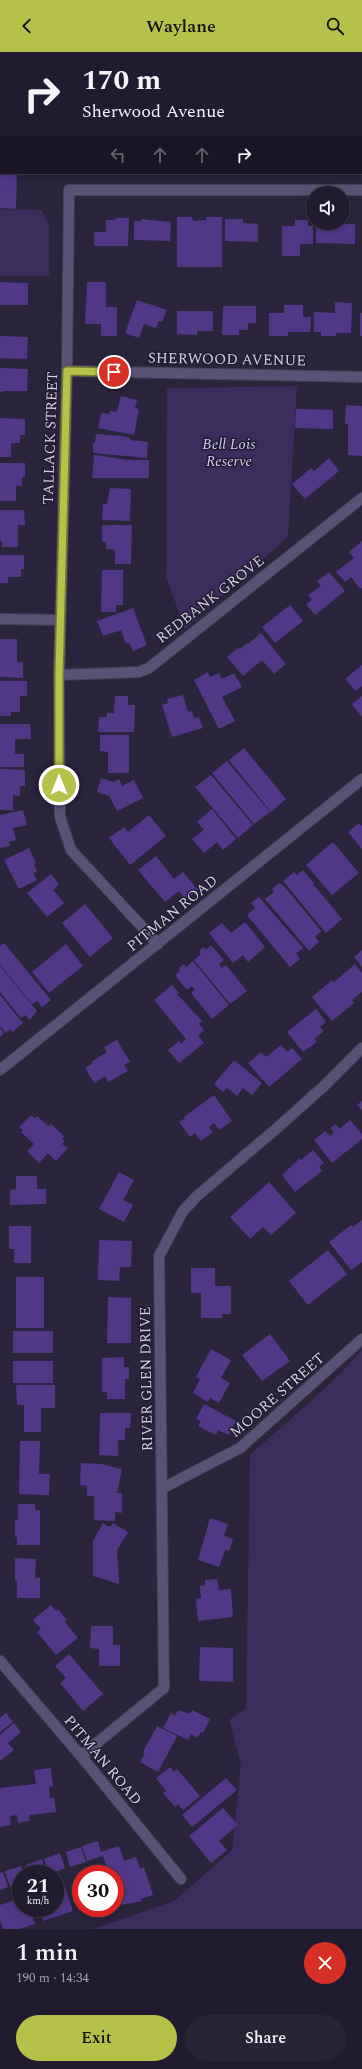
<!DOCTYPE html>
<meta charset="utf-8">
<style>
:root{--surface:#201b2e;--page:#282436;--text:#f1f3f6;--muted:#a2a1aa;--line:#3d394a;--accent:#b6c149}
body{margin:0;font-family:Spectral,serif;background:var(--page);color:var(--text);height:100vh;display:flex;flex-direction:column;font-size:15px;white-space:nowrap}
*{box-sizing:border-box;margin:0}
p{font-size:13px;color:var(--muted)}
.icon{flex:none;width:22px;height:22px;fill:none;stroke:currentColor;stroke-width:2;stroke-linecap:round;stroke-linejoin:round}
.map{position:relative;height:1877px;overflow:hidden}
.side{display:flex;flex-direction:column;background:var(--surface);flex:1}
.side>*{flex:none}
.hud{position:absolute;left:0px;top:0px;width:362px;height:122px;box-shadow:0 2px 10px #0003,0 0 0 1px var(--line);background:#201b2e;color:var(--text);overflow:hidden}
.controls{position:absolute;left:306px;top:134px;display:grid;gap:8px}
.controls a{display:grid;place-items:center;width:44px;height:44px;border-radius:50%;background:var(--surface);box-shadow:0 2px 10px #0003,0 0 0 1px var(--line);font-size:20px}
.speed{position:absolute;left:12px;top:1813px;display:flex;gap:8px;font-size:20px;font-weight:700;text-align:center}
.speed>*{display:grid;place-content:center;width:52px;height:52px;border-radius:50%;background:var(--surface);box-shadow:0 2px 10px #0003,0 0 0 1px var(--line);line-height:1}
.speed small{font-size:10px;font-weight:400}
.speed .limit{border:6px solid #d22;background:#fff;color:#111}
.pin{position:absolute;display:grid;place-items:center;width:34px;height:34px;color:#fff;margin:-17px;border:2px solid #fff;border-radius:50%;box-shadow:0 1px 4px #0007}
.me{position:absolute;width:44px;margin:-22px;rotate:0deg;stroke-linejoin:round;filter:drop-shadow(0 0 3px #0008)}
.turn{display:flex;align-items:center;gap:14px;height:84px;padding:0 16px;font-size:18px}
.turn .icon{width:52px;height:52px;stroke-width:2.5}
.turn b{display:block;font-size:28px;line-height:34px}
.lanes{display:flex;align-items:center;height:38px;padding:0 16px;background:#0003;justify-content:center;gap:20px;direction:ltr}
.lanes .off{opacity:.35}
.round{display:grid;place-items:center;flex:none;width:42px;height:42px;border-radius:21px;background:var(--page)}
.summary{display:flex;align-items:center;justify-content:space-between;height:68px;padding:0 16px}
h1{font-size:24px;font-weight:600;line-height:30px}
.cta{display:flex;gap:8px;margin-top:auto;padding:8px 16px}
.cta a{flex:1;height:46px;border-radius:24px;background:var(--accent);color:#111;font-size:16px;font-weight:600;line-height:46px;text-align:center}
.cta a+a{background:var(--page);color:var(--text)}
header{display:flex;justify-content:space-between;align-items:center;height:52px;padding:0 16px;background:var(--accent);color:#111;font-size:18px;font-weight:600}
.map>svg:first-child{display:block}
.green{fill:#3b2d5d}
.building{fill:#513887}
.lines{fill:none;stroke-linecap:round;stroke-linejoin:round}
.street-casing{stroke:#453f57;stroke-width:12}
.street{stroke:#5a5276;stroke-width:10}
.route-casing{stroke:#767d2f;stroke-width:10}
.route{stroke:#b6c149;stroke-width:7}
.labels{text-anchor:middle;stroke-width:3;stroke-linejoin:round;paint-order:stroke}
.street-label{font-size:15px;fill:#d2cfdf;stroke:#201a32}
.park-label{font-size:15px;font-style:italic;fill:#d3c9f7;stroke:#201a32}
</style>
<header><svg class="icon" aria-label="back" viewBox="0 0 24 24"><path d="M15 5l-7 7 7 7"/></svg>Waylane<svg class="icon" aria-label="search" viewBox="0 0 24 24"><circle cx="10" cy="10" r="6"/><path d="M15 15l6 6"/></svg></header>
<div class="map">
<svg width="362" height="1877" viewBox="0 0 362 1877">
<rect width="100%" height="100%" fill="#2a243d"/>
<!-- green -->
<path class="green" d="M0 157 42 158 49 173V224H0Z
M297 334 288 485 185 577 166 525 167 336Z
M362 1298V1877H93L174 1849 232 1798 241 1713 229 1668 246 1656 250 1403 332 1330Z"/>
<!-- building -->
<path class="building" d="M0 121H17L16 157 0 156Z
M177 165H192L193 169 206 168V165H222V215H177Z
M116 166H129L128 194H94V180H106V168H115Z
M141 167 171 170 170 189 134 188V169H141Z
M225 167H243V171L258 172V190L225 189Z
M295 168H308V174H313V192H300V204H282V174H295Z
M316 171 355 172V192L316 191Z
M0 230 28 231V253H2L0 254Z
M87 230H106V255H117V284H101V272H85Z
M137 248 167 258 162 270 159 269 156 276 144 272 139 286 125 281Z
M335 250 352 251 351 281H336V284H321V280H314V260L335 261Z
M284 253H303V265H311L310 280H288V284H269V261H284Z
M223 254H256V271H248V278H239V283H222Z
M177 259H213V279H197V283L177 282Z
M360 261H362V284H360Z
M0 283 1 284 28 285 27 307 0 306Z
M0 316 28 317 27 339H3L0 341Z
M121 344 137 348 135 356 139 357 134 383 98 376 101 361 110 362V359L117 360Z
M346 353 362 354V404L348 403V372H345Z
M296 357 333 358V377L295 376Z
M0 366 25 367V383H20V391H11V405H0Z
M96 382 123 384 130 386V388L148 390 147 406 93 401V390L95 391Z
M94 403 128 408H149V426H92Z
M329 406 339 419 305 447 292 432 311 416 314 419Z
M0 411H25V425H22V434H16V449H0Z
M110 436 131 437 130 469 102 468 103 452H107Z
M0 458H24L25 473H18V495H2V489H0Z
M102 473H132L131 512H115V498L106 497V490H102Z
M362 489V536L360 537 351 525 345 530 336 520 354 506 349 500Z
M0 503H24V517H21V525H8V531H0Z
M102 518H123V553H116V560H101Z
M329 520 345 539 315 563 306 552 312 548 308 543 321 534 317 529Z
M290 553 303 569 275 591 262 575Z
M133 556 147 593 133 599 129 591 126 592 121 578 103 584 97 569Z
M261 581 286 612 274 622 262 608 243 624 227 605 238 596 240 597 247 591 248 592Z
M0 587H17V610H23V626L0 625Z
M362 613V634L356 639 345 627Z
M208 620 210 625 219 621 222 627 234 621 242 635 222 645 235 669 219 677 194 628Z
M0 629H27V644H20V660H11V664H0Z
M183 643 188 660 192 659 194 666 199 665 203 676 172 685 162 653 168 651 167 647Z
M115 644H128V653H135L134 680H98L99 665H107V661H114Z
M362 644V665L352 652Z
M0 672H30L31 687H15V702H24V715H0Z
M100 683H129V721H108V700L100 699Z
M244 696 286 747 271 760 229 708Z
M227 709 270 760 254 772 212 721Z
M0 717 25 718V734H20V744L13 743V758H0Z
M211 723 253 773 238 786 195 735Z
M101 726 113 730 119 727 122 734 134 728 143 746 117 759 109 744 97 740Z
M212 757 236 787 223 798 217 790 204 801 192 787 204 778 197 770Z
M23 758 27 773 13 776 16 788 9 790 10 794 0 796V763Z
M149 763 166 784 130 813 109 786 124 775 128 780Z
M359 771 362 774V797L348 780Z
M333 790 359 821 332 843 306 813Z
M29 796 36 811 34 812 37 820 33 821 37 828 19 837 4 808Z
M156 804 174 827 183 820 198 838 186 848 179 839 165 850 138 818Z
M303 818 314 831 313 832 342 867 326 881 283 829 294 820 297 823Z
M51 822 59 832 53 838 64 851 47 865 27 841Z
M279 831 283 833 321 879 315 885 319 890 309 899 265 847 274 840 272 837Z
M259 845 303 896 296 901 300 907 290 915 247 863 255 856 251 851Z
M85 852 113 886 90 905 62 871Z
M245 870 265 895 248 910 243 903 233 911 209 881 222 871 231 881Z
M4 891 51 948 42 955 37 949 32 952 0 913V894Z
M66 892 83 914 49 941 32 920Z
M211 893 224 908 219 912 222 916 226 913 247 939 230 952 194 908 201 902 199 899 204 895 206 898Z
M362 898V915L354 905Z
M193 909 229 953 212 967 191 941 195 938 192 934 187 938 175 923 180 919 179 916 184 912 186 915Z
M355 912 362 921V940L352 948 354 951 332 969 312 945 332 928 334 930Z
M0 914 37 959 30 968 25 963 21 966 0 940Z
M172 933 179 941 177 942 202 969 199 972 204 978 198 984 204 991 179 1011 168 998 179 989 181 992 186 987 154 948Z
M0 943 23 971 12 980 10 977 6 981 0 974Z
M316 957 326 970 320 975 324 979 314 987 317 990 303 1000 287 980Z
M0 976 4 981 0 985Z
M117 988 130 1010 124 1013 128 1019 108 1030 105 1024 94 1031 85 1016 93 1011 91 1010 107 1000 104 995Z
M281 993 287 1000 292 996 302 1007 269 1035 248 1011 261 1000 266 1005Z
M234 1008 262 1031 252 1043 243 1036 237 1044 227 1036 223 1040 214 1032Z
M214 1043 232 1069 219 1078 214 1071 209 1075 213 1080 201 1089 195 1081 190 1085 179 1070 185 1066 184 1065Z
M362 1049V1058L357 1053Z
M31 1063 35 1066 37 1064 48 1074 51 1072 64 1084 62 1087 65 1090 62 1092 68 1096 56 1109 48 1101 39 1111 27 1099 34 1092 21 1080 23 1078 19 1075Z
M350 1068 362 1082V1087L332 1111 314 1088 325 1079 330 1084 334 1080 330 1076 336 1072 339 1077Z
M313 1098 324 1111 319 1115 322 1119 295 1140 282 1123 300 1106 301 1108Z
M119 1120 134 1128 123 1148 133 1153 124 1170 99 1157Z
M16 1124H37V1137H46V1152L10 1153V1138L16 1137Z
M269 1130 296 1161 271 1183 263 1175 250 1187 230 1165Z
M362 1168V1210L351 1218 329 1190 351 1173 353 1175Z
M9 1174H31V1211H14V1197H9Z
M99 1188 132 1189 131 1215H120L119 1229 98 1228Z
M328 1198 347 1222 308 1253 289 1229Z
M191 1216H215V1234H231V1262H222V1266H201V1241H191Z
M16 1225H44V1276H16Z
M108 1245 131 1246V1291H107Z
M13 1279H53V1301H13Z
M270 1282 290 1309 262 1329 242 1303Z
M211 1297 231 1308 221 1326 230 1331 219 1351 210 1346 208 1350 193 1341 200 1327 196 1325Z
M124 1305V1315H129V1327H125V1347H107V1340H102V1306Z
M13 1309H53V1331H13Z
M16 1333H55V1356H41V1380H24V1353H17Z
M204 1352 236 1369 229 1383 218 1378 216 1383 198 1374 201 1369 196 1367Z
M100 1361H131L130 1376H125V1388H118V1404L99 1403Z
M20 1389H40L39 1422H50L49 1443 19 1442Z
M81 1411 101 1412 122 1417 117 1441H122V1461L115 1460V1469L94 1468V1444H87V1434L80 1433Z
M18 1452H35V1458H40V1493H17V1485H15V1468H18Z
M210 1466 228 1472 224 1484 233 1487 229 1499 225 1498 219 1515 198 1508Z
M103 1471 110 1475 113 1471 128 1480 117 1498 119 1532 93 1524V1489Z
M15 1506 36 1507 35 1526H40V1546H17V1529H15Z
M217 1527 219 1538 231 1537 233 1565 198 1569 196 1547 201 1546 200 1534 205 1533V1528Z
M51 1553 56 1559 58 1557 67 1568 65 1570 78 1586 56 1603 37 1580 41 1577 33 1568Z
M91 1574H113V1593H120V1614H99V1597L90 1596Z
M200 1595 233 1596V1630L199 1629Z
M69 1602 103 1642 83 1659 60 1631 66 1626 55 1614Z
M178 1658 190 1662 192 1658 210 1667 203 1681 201 1680 197 1686 191 1682 188 1688 163 1676 171 1661 175 1664Z
M6 1661 13 1670 0 1680V1666Z
M14 1671 21 1680 8 1691 14 1698 0 1709V1683Z
M157 1674 177 1684 158 1720 140 1710 145 1701 143 1700Z
M170 1715 174 1720 177 1717 200 1744 183 1758 178 1752 175 1755 163 1741 166 1739 156 1726Z
M51 1716 53 1734 49 1735 50 1746H54L56 1760 29 1763 30 1769 18 1771 17 1763 10 1764 11 1773 0 1775V1736L36 1732 34 1718Z
M226 1726 237 1738 192 1775 182 1763Z
M223 1756 238 1773 219 1789 227 1798 211 1811 189 1784Z
M98 1789 101 1800 119 1794 124 1809 136 1805 140 1817 144 1815 153 1843 141 1847 142 1849 121 1853 115 1834V1822H111L108 1819 103 1804 87 1809 82 1794Z
M81 1795 86 1810 70 1815 66 1800Z
M60 1801 65 1816 49 1822 44 1807Z
M42 1807 47 1822H29L26 1813Z
M21 1814 24 1822H21V1831L10 1835 5 1819Z
M103 1819 104 1822H95Z
M3 1820 8 1835 0 1838V1821Z
M81 1826V1852L73 1829Z
M64 1832 73 1859 43 1869 39 1856H55V1834Z
M21 1846V1856H30L35 1872 20 1877H3L0 1868V1853Z"/>
<g class="lines">
<!-- street casing -->
<g class="street-casing">
<path id="street" d="M67 319 362 325
M0 567 60 568
M59 623 139 620 149 616 362 446
M158 892 71 798 60 765 59 623 67 319 69 138H362
M0 1018 362 727
M163 1436 240 1396 362 1287
M0 1609 81 1704 181 1827
M81 1704 164 1636 159 1204 183 1159 197 1144 276 1077 324 1034 362 996"/>
</g>
<!-- street -->
<use href="#street" class="street"/>
</g>
<g class="lines">
<!-- route casing -->
<g class="route-casing">
<path id="route" d="M59 733V623L67 319 114 320"/>
</g>
<!-- route -->
<use href="#route" class="route"/>
</g>
<g class="labels">
<!-- street labels -->
<g class="street-label">
<text transform="translate(227 307) rotate(1)" y="5">SHERWOOD AVENUE</text>
<text transform="translate(50 386) rotate(-88)" y="5">TALLACK STREET</text>
<text transform="translate(210 547) rotate(-38)" y="5">REDBANK GROVE</text>
<text transform="translate(172 861) rotate(-39)" y="5">PITMAN ROAD</text>
<text transform="translate(146 1327) rotate(-91)" y="5">RIVER GLEN DRIVE</text>
<text transform="translate(277 1343) rotate(-41)" y="5">MOORE STREET</text>
<text transform="translate(103 1708) rotate(50)" y="5">PITMAN ROAD</text>
</g>
<!-- park labels -->
<g class="park-label">
<text x="229" y="397">Bell Lois<tspan x="229" dy="17">Reserve</tspan></text>
</g>
</g>
</svg>
<div class="controls">
<a><svg class="icon" aria-label="sound" viewBox="0 0 24 24"><path d="M4 9h4l5-4v14l-5-4H4zM17 9q2 3 0 6"/></svg></a>
</div>
<div class="speed"><div>21<small>km/h</small></div><div class="limit">30</div></div>
<div class="pin" style="left:114px;top:320px;background:#d93025"><svg class="icon" aria-label="arrive" viewBox="0 0 24 24"><path d="M6 21V4h12l-3 4 3 4H6"/></svg></div>
<svg class="me" style="left:59px;top:733px" viewBox="-20 -20 40 40"><circle r="17" fill="#b6c149" stroke="#fff" stroke-width="3"/><path d="M0-11L8 9 0 5-8 9z" fill="#fff"/></svg>
<div class="hud">
<div class="turn"><svg class="icon" aria-label="right" viewBox="0 0 24 24"><path d="M7 20v-9h11M14 6l5 5-5 5"/></svg><div><b>170 m</b>Sherwood Avenue</div></div>
<div class="lanes"><svg class="icon off" aria-label="left" viewBox="0 0 24 24"><path d="M17 20v-9H6M10 6l-5 5 5 5"/></svg><svg class="icon off" aria-label="ahead" viewBox="0 0 24 24"><path d="M12 20V5M6 11l6-6 6 6"/></svg><svg class="icon off" aria-label="ahead" viewBox="0 0 24 24"><path d="M12 20V5M6 11l6-6 6 6"/></svg><svg class="icon" aria-label="right" viewBox="0 0 24 24"><path d="M7 20v-9h11M14 6l5 5-5 5"/></svg></div>
</div>
</div>
<section class="side">
<div class="summary"><div><h1>1 min</h1><p>190 m · 14:34</p></div><a class="round" style="background:#d93025;color:#fff"><svg class="icon" aria-label="close" viewBox="0 0 24 24"><path d="M6 6l12 12M18 6L6 18"/></svg></a></div>
<div class="cta"><a>Exit</a><a>Share</a></div>
</section>
